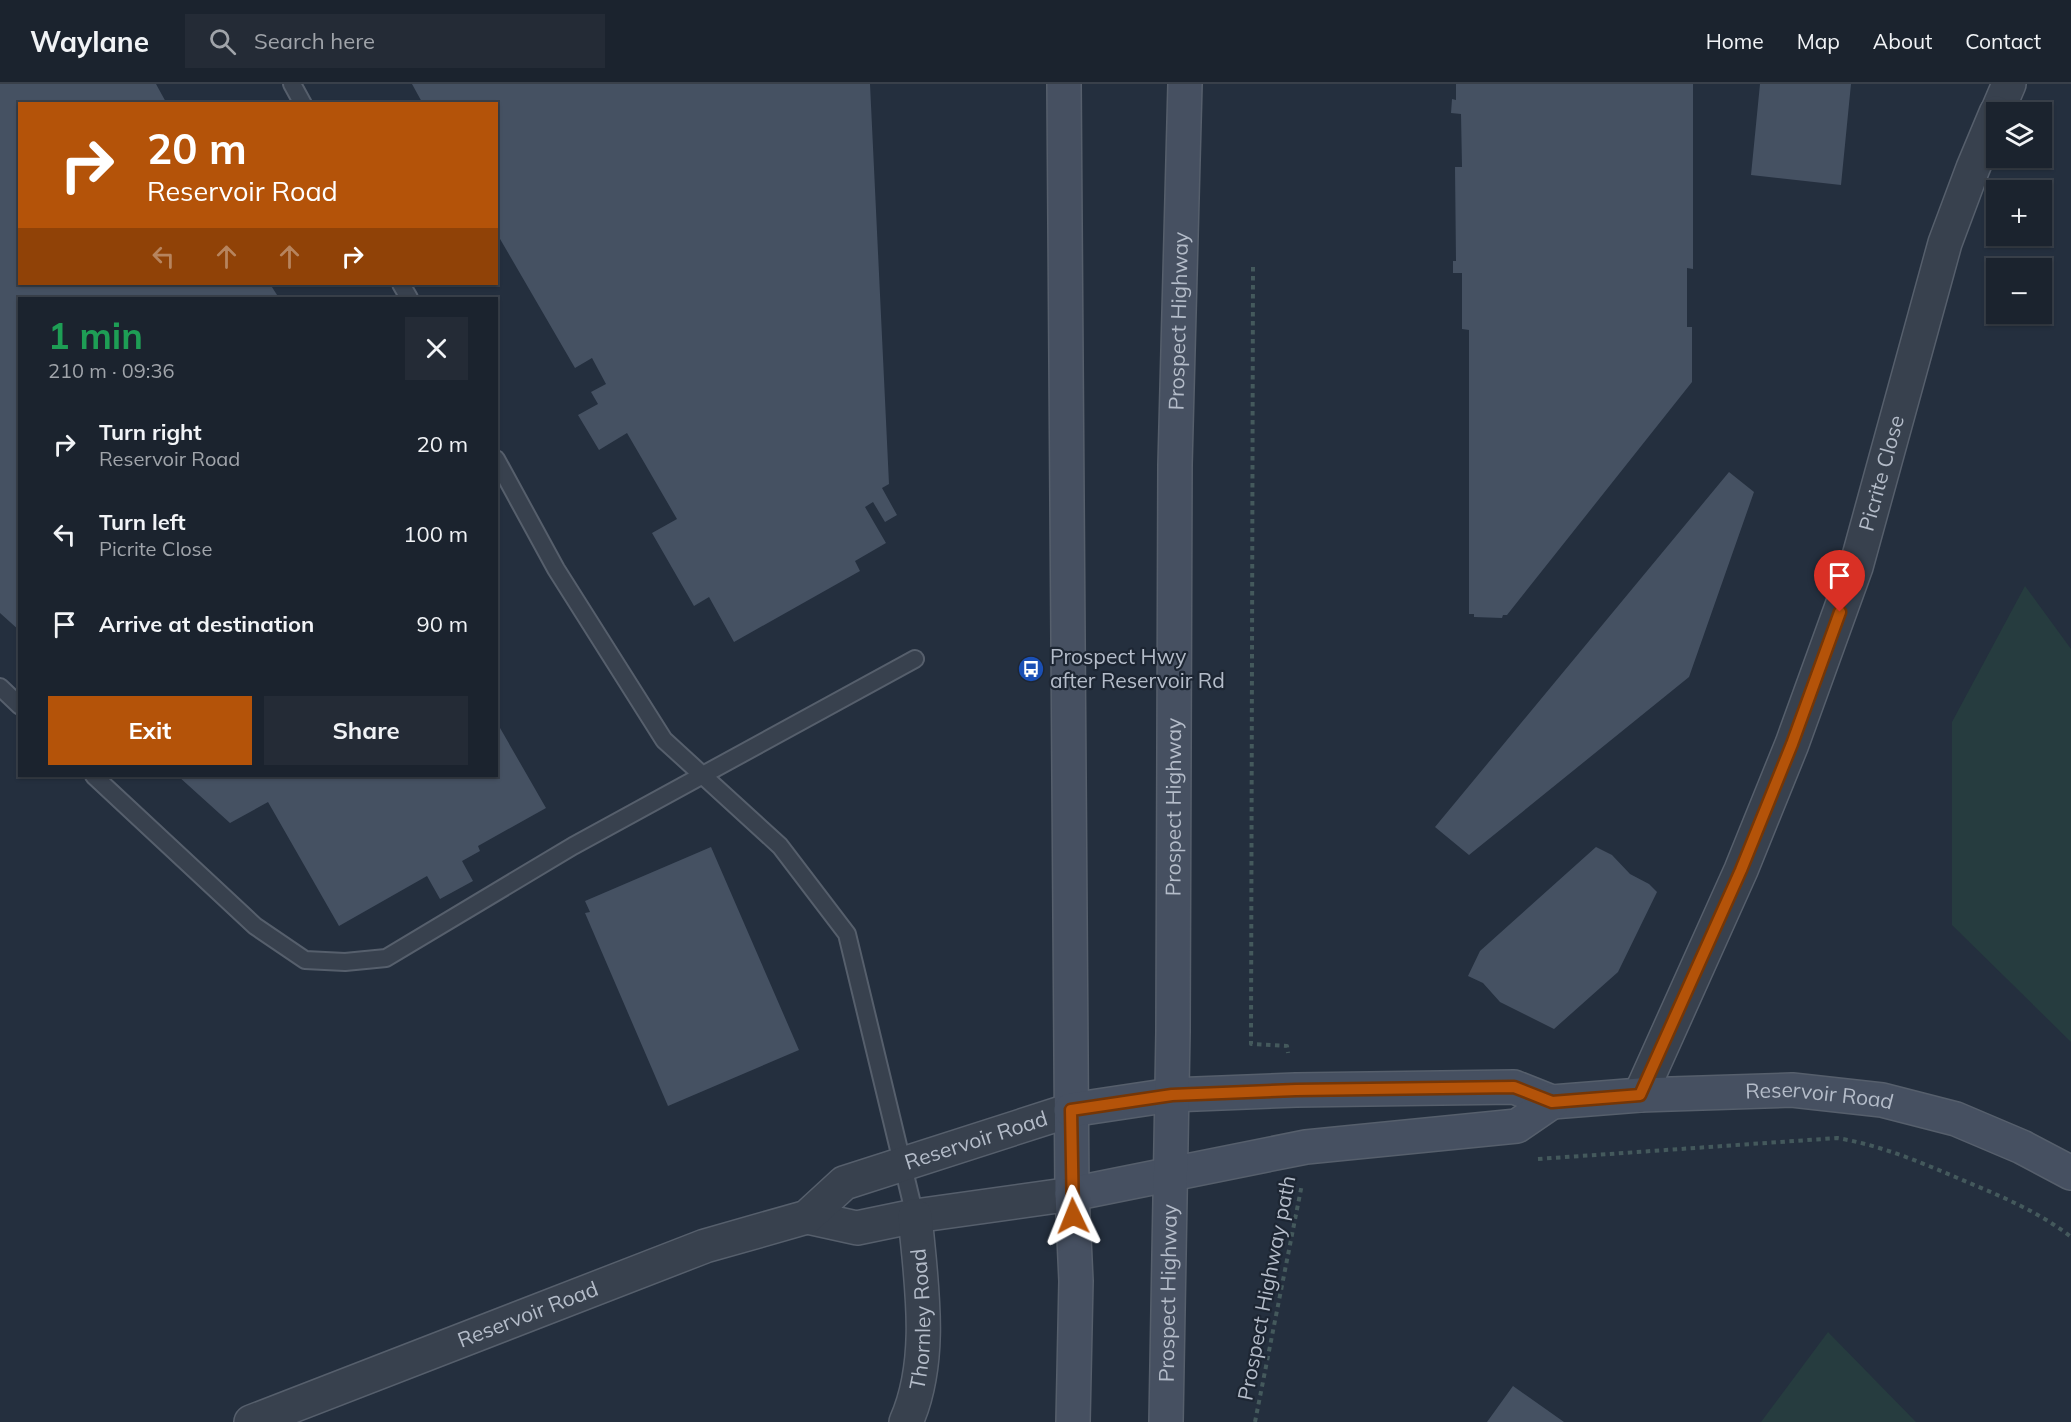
<!DOCTYPE html>
<meta charset="utf-8">
<style>
:root{--surface:#1b232e;--page:#242b36;--text:#f1f3f6;--muted:#a0a4aa;--line:#39404a;--accent:#b45309}
body{margin:0;font-family:Mulish,sans-serif;background:var(--page);color:var(--text);height:100vh;display:flex;flex-direction:column;font-size:22px;white-space:nowrap}
*{box-sizing:border-box;margin:0}
p{font-size:20px;color:var(--muted)}
.icon{flex:none;width:33px;height:33px;fill:none;stroke:currentColor;stroke-width:2;stroke-linecap:round;stroke-linejoin:round}
.map{position:relative;flex:1;overflow:hidden}
.drawer{position:absolute;left:18px;top:213px;width:480px;height:480px;display:flex;flex-direction:column;background:var(--surface);border-radius:0px;box-shadow:0 2px 4px #0004,0 0 0 2px var(--line)}
.drawer>*{flex:none}
.hud{position:absolute;left:18px;top:18px;width:480px;height:183px;border-radius:0px;box-shadow:0 2px 4px #0004,0 0 0 2px var(--line);background:#b45309;color:#fff;overflow:hidden}
.controls{position:absolute;left:1986px;top:18px;display:grid;gap:12px}
.controls a{display:grid;place-items:center;width:66px;height:66px;border-radius:0px;background:var(--surface);box-shadow:0 2px 4px #0004,0 0 0 2px var(--line);font-size:30px}
.pin{position:absolute;display:grid;place-items:center;width:51px;height:51px;color:#fff;margin:-62px -26px;border-radius:50% 50% 50% 0;rotate:-45deg;box-shadow:0 0 6px #0007}
.pin .icon{rotate:45deg}
.me{position:absolute;width:66px;margin:-33px;rotate:358deg;stroke-linejoin:round;filter:drop-shadow(0 0 4px #0008)}
.turn{display:flex;align-items:center;gap:21px;height:126px;padding:0 30px;font-size:27px}
.turn .icon{width:78px;height:78px;stroke-width:2.5}
.turn b{display:block;font-size:42px;line-height:51px}
.lanes{display:flex;align-items:center;height:57px;padding:0 30px;background:#0003;justify-content:center;gap:30px;direction:ltr}
.lanes .off{opacity:.35}
.round{display:grid;place-items:center;flex:none;width:63px;height:63px;border-radius:0px;background:var(--page)}
.summary{display:flex;align-items:center;justify-content:space-between;height:102px;padding:0 30px}
h1{font-size:36px;font-weight:700;line-height:45px;color:#1e9e55}
.cta{display:flex;gap:12px;margin-top:auto;padding:12px 30px}
.cta a{flex:1;height:69px;border-radius:0px;background:var(--accent);color:#fff;font-size:24px;font-weight:700;line-height:69px;text-align:center}
.cta a+a{background:var(--page);color:var(--text)}
ul{padding:0;list-style:none}
li{display:flex;align-items:center;gap:18px;height:90px;padding:0 30px}
li div{flex:1}
li b{display:block;font-size:22px}
li em{font-style:normal}
header{display:flex;align-items:center;gap:36px;box-sizing:border-box;height:84px;padding:0 30px;background:var(--surface);border-bottom:2px solid var(--line)}
header strong{font-size:28px}
nav{display:flex;gap:33px;margin-inline-start:auto;font-size:21px}
.search{width:420px;height:54px;background:var(--page);display:flex;align-items:center;gap:15px;box-sizing:border-box;padding:0 21px;border-radius:0px;color:var(--muted);font-size:22px}
.map>svg:first-child{display:block}
.green{fill:#263c3f}
.building{fill:#455162}
.lines{fill:none;stroke-linecap:round;stroke-linejoin:round}
.lane-casing{stroke:#565f6c;stroke-width:20}
.street-casing{stroke:#565f6c;stroke-width:36}
.secondary-casing{stroke:#565f6c;stroke-width:36}
.path{stroke:#44595c;stroke-width:4;stroke-dasharray:4.5 4.5;stroke-linecap:butt}
.lane{stroke:#38414e;stroke-width:16}
.street{stroke:#38414e;stroke-width:33}
.secondary{stroke:#465061;stroke-width:33}
.route-casing{stroke:#753606;stroke-width:15}
.route{stroke:#b45309;stroke-width:10}
.labels{text-anchor:middle;stroke-width:4.5;stroke-linejoin:round;paint-order:stroke}
.street-label{font-size:21px;fill:#b4bcc9;stroke:#1d2633}
.poi-label{font-size:21px;fill:#b4bcc9;stroke:#1d2633;text-anchor:start}
</style>
<header>
<strong>Waylane</strong>
<div class="search"><svg class="icon" aria-label="search" viewBox="0 0 24 24"><circle cx="10" cy="10" r="6"/><path d="M15 15l6 6"/></svg>Search here</div>
<nav><a>Home</a><a>Map</a><a>About</a><a>Contact</a></nav>
</header>
<div class="map">
<svg width="2071" height="1338" viewBox="0 0 2071 1338">
<rect width="100%" height="100%" fill="#242f3e"/>
<!-- green -->
<path class="green" d="M2025 502 2071 565V958L1952 841V638Z
M1828 1248 1916 1338H1761Z"/>
<!-- building -->
<path class="building" d="M0 0H156L167 20H20V200H270L279 214H20V547L0 529Z
M412 0H870L889 400 882 404 897 431 885 438 873 418 865 423 886 459 855 477 860 487 734 558 709 513 694 522 652 449 677 435 627 349 599 366 578 331 598 320 591 308 606 300 592 274 575 284 496 148V20H423Z
M1456 0H1693V185L1687 184V243H1692V298L1507 531H1503L1502 534 1474 533V530H1469V246L1462 245V189H1453V177H1456L1455 83H1462L1461 30 1451 29 1452 15 1456 16Z
M1760 0H1851L1841 101 1751 91Z
M1729 388 1754 408 1689 593 1469 771 1435 743Z
M496 637 546 724 478 762 480 767 462 777 473 797 440 815 427 792 339 842 268 718 230 739 178 692H496Z
M711 763 799 966 668 1022 585 829 590 828 585 817Z
M1596 763 1612 771 1630 790 1649 800 1657 808 1618 888 1554 945 1500 918 1483 899 1468 892 1480 867Z
M1513 1302 1564 1338H1487Z"/>
<g class="lines">
<!-- lane casing -->
<g class="lane-casing">
<path id="lane" d="M292 0 303 20
M401 200 409 214
M496 375 556 485 664 656 780 762 847 850 915 1132
M0 603 20 622
M94 692 255 842 305 876 345 878 386 874 573 762 915 575"/>
</g>
<!-- street casing -->
<g class="street-casing">
<g id="street">
<path d="M1997 28 2009 0"/>
<path id="s1" d="M1640 1011 1741 786 1792 660 1856 483 1945 159 1973 84 1996 29"/>
<path d="M807 1133 857 1144 915 1132 1072 1110"/>
<path id="s2" d="M251 1338 705 1162 807 1133 844 1099 1071 1026"/>
<path id="s3" d="M906 1338C934 1275 921 1198 915 1132"/>
</g>
</g>
<!-- secondary casing -->
<g class="secondary-casing">
<g id="secondary">
<path d="M1064 0 1072 1110 1076 1197 1073 1338"/>
<path id="s4" d="M1071 1026 1171 1011 1296 1006 1514 1003 1552 1018 1640 1011 1792 1006 1882 1016 1956 1035 2022 1063 2071 1089"/>
<path d="M1072 1110 1306 1063 1517 1042 1552 1018"/>
<path id="s5" d="M1166 1338 1173 948 1175 381 1185 0"/>
</g>
</g>
<!-- path -->
<path class="path" d="M1253 183 1251 960 1287 962 1288 969
M1538 1075 1837 1054C1880 1061 1920 1078 1960 1095 1998 1111 2038 1127 2071 1153
M1255 1338 1302 1100"/>
<!-- lane -->
<use href="#lane" class="lane"/>
<!-- street -->
<use href="#street" class="street"/>
<!-- secondary -->
<use href="#secondary" class="secondary"/>
</g>
<g class="lines">
<!-- route casing -->
<g class="route-casing">
<path id="route" d="M1073 1132 1071 1026 1172 1011 1296 1006 1514 1003 1552 1018 1640 1011 1741 786 1792 660 1840 528"/>
</g>
<!-- route -->
<use href="#route" class="route"/>
</g>
<!-- icons -->
<defs>
<g id="bus-disc" transform="scale(1.35)"><circle r="9.5" fill="#1a4fb4" stroke="#1d2633"/><path d="M-5-6H5V4H4V6H2V4H-2V6H-4V4H-5ZM-3.5-4V0h7V-4ZM-3.5 1.2v1.5H-2V1.2ZM2 1.2v1.5H3.5V1.2Z" fill="#fff"/></g>
</defs>
<g fill-rule="evenodd">
<use href="#bus-disc" x="1031" y="585"/>
</g>
<g class="labels">
<!-- street labels -->
<g class="street-label">
<text dy="7" stroke="none"><textPath href="#s5" startOffset="1101">Prospect Highway</textPath></text>
<text dy="7" stroke="none"><textPath href="#s1" startOffset="668">Picrite Close</textPath></text>
<text dy="7" stroke="none"><textPath href="#s5" startOffset="615">Prospect Highway</textPath></text>
<text dy="7" stroke="none"><textPath href="#s4" startOffset="753">Reservoir Road</textPath></text>
<text dy="7" stroke="none"><textPath href="#s2" startOffset="782">Reservoir Road</textPath></text>
<text transform="translate(1267 1204) rotate(-79)" y="7">Prospect Highway path</text>
<text dy="7" stroke="none"><textPath href="#s5" startOffset="129">Prospect Highway</textPath></text>
<text dy="7" stroke="none"><textPath href="#s2" startOffset="297">Reservoir Road</textPath></text>
<text dy="7" stroke="none"><textPath href="#s3" startOffset="105">Thornley Road</textPath></text>
</g>
<!-- poi labels -->
<g class="poi-label">
<text x="1050" y="580">Prospect Hwy<tspan x="1050" dy="24">after Reservoir Rd</tspan></text>
</g>
</g>
</svg>
<div class="controls">
<a><svg class="icon" aria-label="layers" viewBox="0 0 24 24"><path d="M12 4l9 5-9 5-9-5zM3 14l9 5 9-5"/></svg></a>
<a>+</a>
<a>−</a>
</div>
<div class="pin" style="left:1840px;top:528px;background:#d93025"><svg class="icon" aria-label="arrive" viewBox="0 0 24 24"><path d="M6 21V4h12l-3 4 3 4H6"/></svg></div>
<svg class="me" style="left:1073px;top:1132px" viewBox="-20 -20 40 40"><path d="M0-17L14 15 0 8-14 15z" fill="#b45309" stroke="#fff" stroke-width="4"/></svg>
<div class="hud">
<div class="turn"><svg class="icon" aria-label="right" viewBox="0 0 24 24"><path d="M7 20v-9h11M14 6l5 5-5 5"/></svg><div><b>20 m</b>Reservoir Road</div></div>
<div class="lanes"><svg class="icon off" aria-label="left" viewBox="0 0 24 24"><path d="M17 20v-9H6M10 6l-5 5 5 5"/></svg><svg class="icon off" aria-label="ahead" viewBox="0 0 24 24"><path d="M12 20V5M6 11l6-6 6 6"/></svg><svg class="icon off" aria-label="ahead" viewBox="0 0 24 24"><path d="M12 20V5M6 11l6-6 6 6"/></svg><svg class="icon" aria-label="right" viewBox="0 0 24 24"><path d="M7 20v-9h11M14 6l5 5-5 5"/></svg></div>
</div>
<section class="drawer">
<div class="summary"><div><h1>1 min</h1><p>210 m · 09:36</p></div><a class="round"><svg class="icon" aria-label="close" viewBox="0 0 24 24"><path d="M6 6l12 12M18 6L6 18"/></svg></a></div>
<ul>
<li><svg class="icon" aria-label="right" viewBox="0 0 24 24"><path d="M7 20v-9h11M14 6l5 5-5 5"/></svg><div><b>Turn right</b><p>Reservoir Road</p></div><em>20 m</em></li>
<li><svg class="icon" aria-label="left" viewBox="0 0 24 24"><path d="M17 20v-9H6M10 6l-5 5 5 5"/></svg><div><b>Turn left</b><p>Picrite Close</p></div><em>100 m</em></li>
<li><svg class="icon" aria-label="arrive" viewBox="0 0 24 24"><path d="M6 21V4h12l-3 4 3 4H6"/></svg><div><b>Arrive at destination</b></div><em>90 m</em></li>
</ul>
<div class="cta"><a>Exit</a><a>Share</a></div>
</section>
</div>
